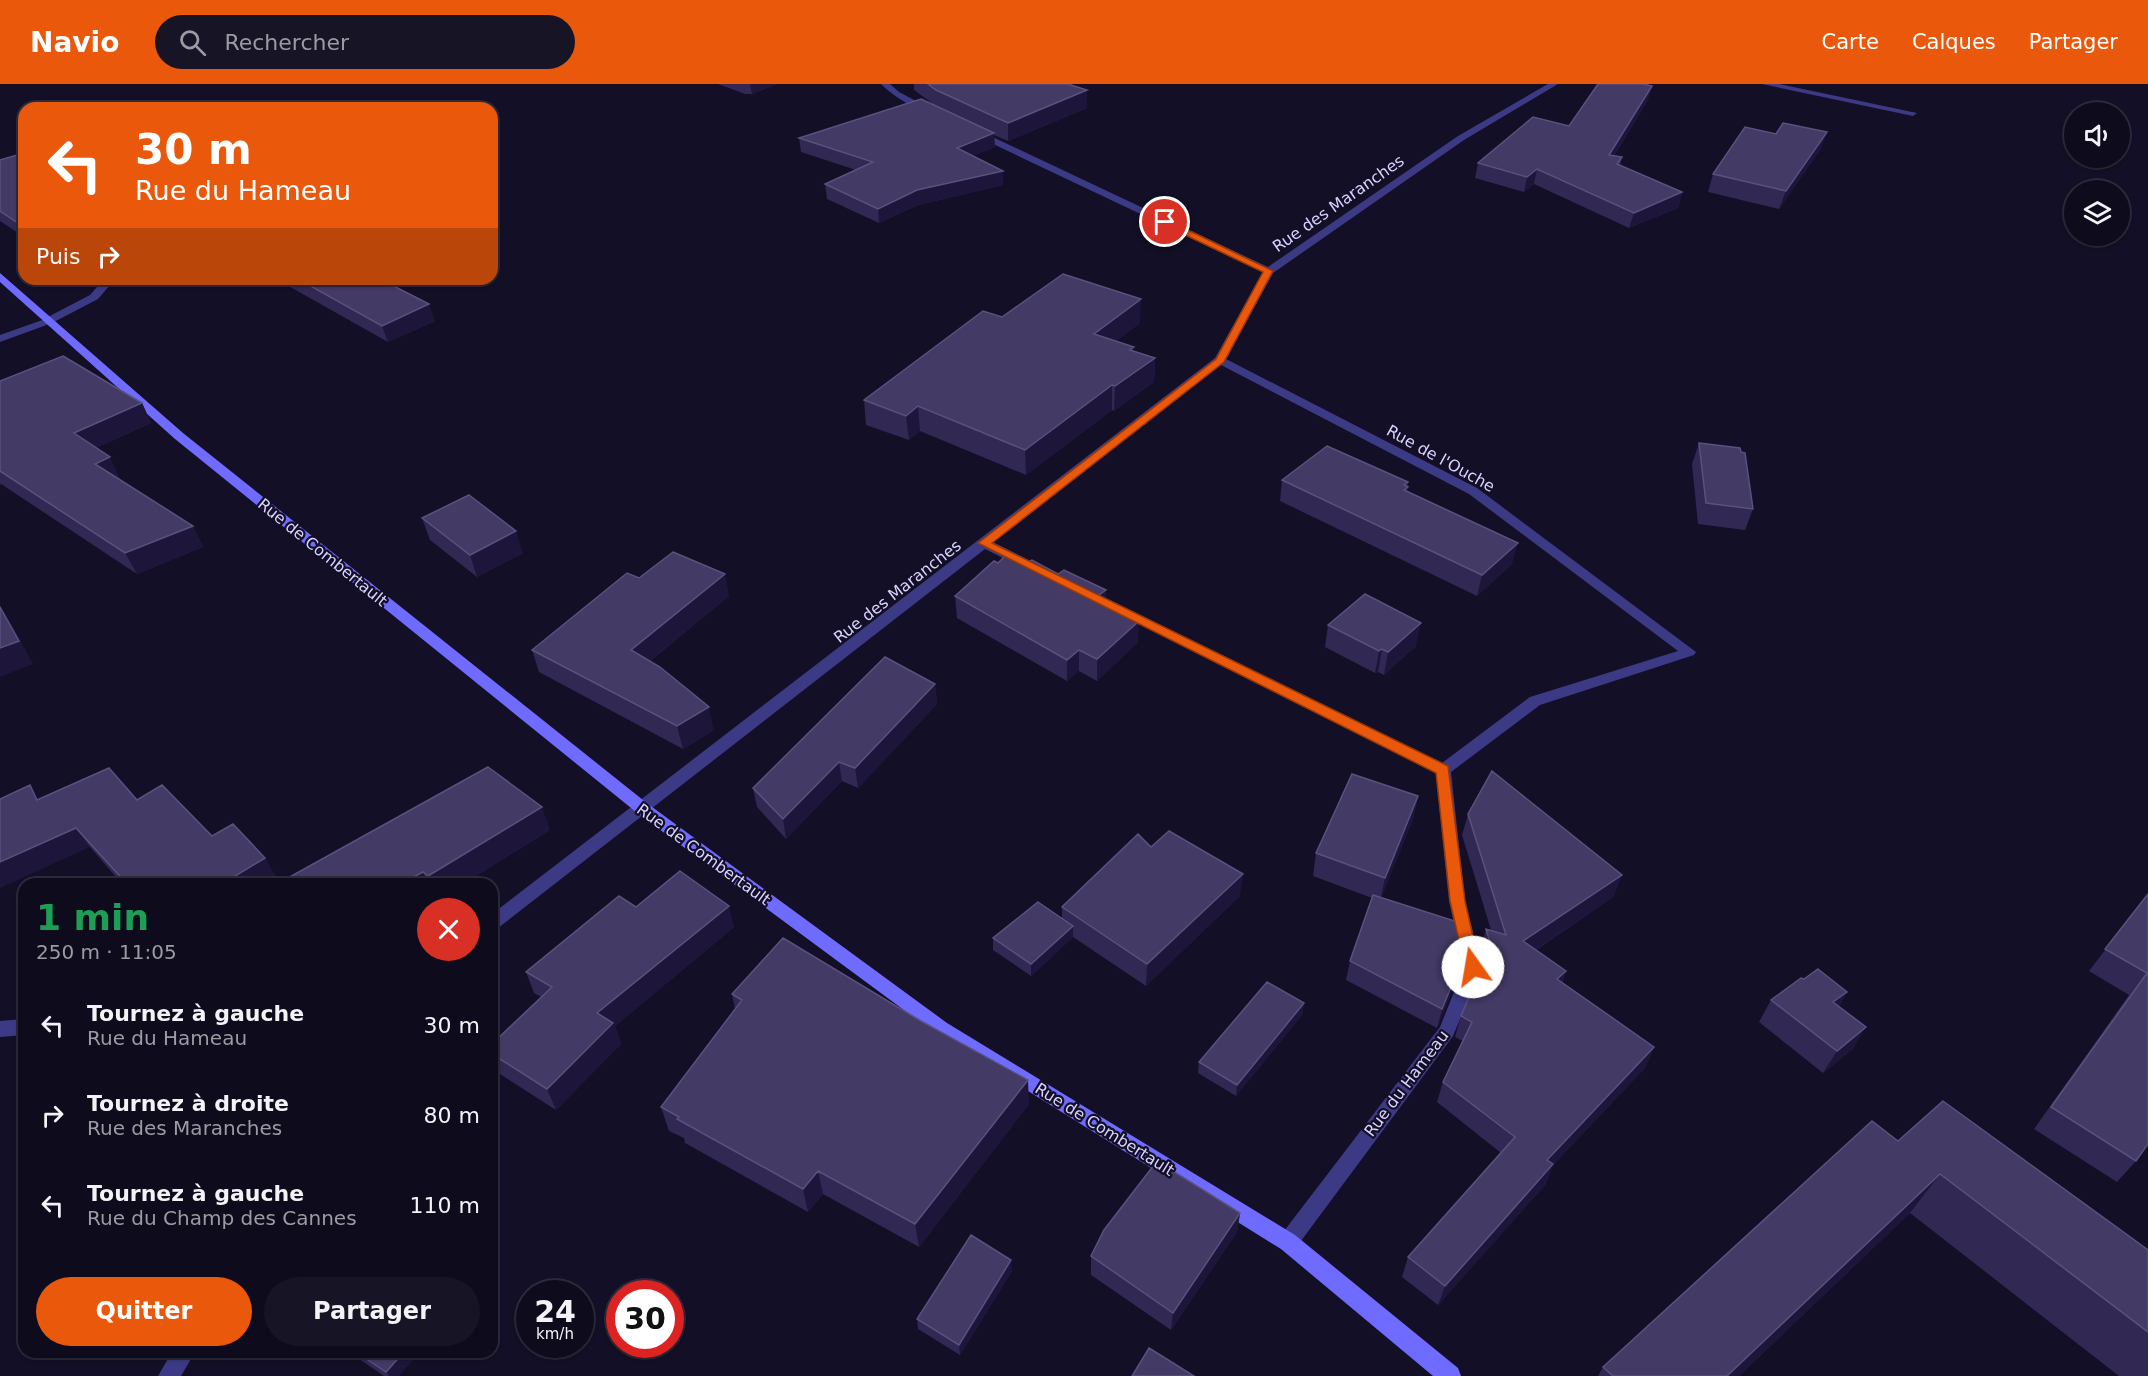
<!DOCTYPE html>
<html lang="fr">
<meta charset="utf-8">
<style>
:root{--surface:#0e0b1c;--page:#171425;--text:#f1f3f6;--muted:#9b9ba3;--line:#2e2b3b;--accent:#ea580c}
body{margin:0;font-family:"DejaVu Sans",sans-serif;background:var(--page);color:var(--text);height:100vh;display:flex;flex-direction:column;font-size:22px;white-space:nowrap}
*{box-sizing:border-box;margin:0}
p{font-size:20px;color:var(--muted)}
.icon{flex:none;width:33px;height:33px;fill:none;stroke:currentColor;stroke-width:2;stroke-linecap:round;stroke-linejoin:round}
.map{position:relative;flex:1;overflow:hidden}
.details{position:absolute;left:18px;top:794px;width:480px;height:480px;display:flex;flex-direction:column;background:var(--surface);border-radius:18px;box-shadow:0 2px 4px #0004,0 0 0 2px var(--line)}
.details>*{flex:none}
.guide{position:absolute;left:18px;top:18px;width:480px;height:183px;border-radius:18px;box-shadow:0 2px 4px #0004,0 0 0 2px var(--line);background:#ea580c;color:#fff;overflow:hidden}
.tools{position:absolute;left:2064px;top:18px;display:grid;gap:12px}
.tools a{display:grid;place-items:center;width:66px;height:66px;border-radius:50%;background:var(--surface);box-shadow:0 2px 4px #0004,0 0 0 2px var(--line);font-size:30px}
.speed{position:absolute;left:516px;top:1196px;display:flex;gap:12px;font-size:30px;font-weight:700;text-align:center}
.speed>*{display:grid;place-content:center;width:78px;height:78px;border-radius:50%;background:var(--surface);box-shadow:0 2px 4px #0004,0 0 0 2px var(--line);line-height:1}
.speed small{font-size:15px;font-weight:400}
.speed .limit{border:9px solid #d22;background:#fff;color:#111}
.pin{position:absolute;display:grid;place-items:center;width:51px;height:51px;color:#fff;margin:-26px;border:3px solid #fff;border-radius:50%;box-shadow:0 2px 6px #0007}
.me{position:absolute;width:66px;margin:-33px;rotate:347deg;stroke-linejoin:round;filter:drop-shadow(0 0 4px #0008)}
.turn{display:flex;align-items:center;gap:21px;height:126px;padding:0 18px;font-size:27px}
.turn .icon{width:78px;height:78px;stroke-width:2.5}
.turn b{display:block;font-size:42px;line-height:51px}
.then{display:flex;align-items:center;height:57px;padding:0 18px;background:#0003;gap:12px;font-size:22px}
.round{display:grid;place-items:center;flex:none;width:63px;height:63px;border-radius:32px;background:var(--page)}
.headline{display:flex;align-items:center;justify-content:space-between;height:102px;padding:0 18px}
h1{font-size:36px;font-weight:700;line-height:45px;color:#1e9e55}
.button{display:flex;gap:12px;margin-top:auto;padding:12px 18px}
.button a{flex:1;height:69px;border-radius:36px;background:var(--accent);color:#fff;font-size:24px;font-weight:700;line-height:69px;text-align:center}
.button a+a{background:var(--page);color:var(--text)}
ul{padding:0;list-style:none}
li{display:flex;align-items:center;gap:18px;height:90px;padding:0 18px}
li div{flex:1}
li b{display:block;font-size:22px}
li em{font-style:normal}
header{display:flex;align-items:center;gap:36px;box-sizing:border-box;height:84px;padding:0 30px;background:var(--accent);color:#fff}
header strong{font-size:28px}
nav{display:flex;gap:33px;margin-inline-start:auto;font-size:21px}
.search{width:420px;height:54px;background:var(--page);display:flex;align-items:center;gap:15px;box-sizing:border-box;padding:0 21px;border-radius:33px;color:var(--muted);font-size:22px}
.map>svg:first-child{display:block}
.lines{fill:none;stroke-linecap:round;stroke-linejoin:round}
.lane{fill:#3d3a85;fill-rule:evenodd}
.street{fill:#3d3a85;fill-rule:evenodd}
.secondary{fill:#6f6bff;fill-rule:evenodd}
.wall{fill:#312854}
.shaded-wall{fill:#1d163a}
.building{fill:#433a66;stroke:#5a527e;stroke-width:1.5}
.route{fill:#ea580c;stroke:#983908;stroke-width:1.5}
.labels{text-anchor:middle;stroke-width:4.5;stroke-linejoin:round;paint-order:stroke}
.street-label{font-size:16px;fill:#d9d4ff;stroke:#130f26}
</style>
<header>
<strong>Navio</strong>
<div class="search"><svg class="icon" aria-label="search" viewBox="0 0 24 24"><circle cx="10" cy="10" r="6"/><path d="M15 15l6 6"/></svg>Rechercher</div>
<nav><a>Carte</a><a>Calques</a><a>Partager</a></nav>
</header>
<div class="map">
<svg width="2148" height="1292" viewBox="0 0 2148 1292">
<rect width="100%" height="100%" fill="#130f26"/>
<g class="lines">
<!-- lane -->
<path class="lane" d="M104 195H115L98 215 52 239H44V235L90 211Z"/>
<!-- street -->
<path class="street" d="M881 0H890L899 8 935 27C925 34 889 9 881 0Z
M1548 0H1558L1464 56 1273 189 1226 275 1477 404 1696 568 1694 571 1540 621 1451 688 1465 817 1482 883 1453 952 1295 1165 1288 1167 1281 1165 1278 1158 1281 1151 1440 943 1464 883 1449 817 1436 689 1082 511 1084 508H1094L1442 679 1530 613 1678 567 1469 410 1221 281 993 458 1037 480 1039 483 1037 486H1027L985 465 498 844 492 846V830L1215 274 1263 188 974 51V47H980L1268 183 1458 52Z
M1762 0H1779L1917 29 1913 32Z
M48 234 52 235V239L0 258V251Z
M24 935V951L0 953V937Z
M172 1268H195L181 1292H158Z"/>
<!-- secondary -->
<path class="secondary" d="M0 189 183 349 648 720 947 939 1295 1151 1458 1284 1461 1292H1433L1281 1165 935 949 636 728 175 355 0 198Z"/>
</g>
<!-- wall -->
<path class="wall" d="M718 0H777L752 10H745Z
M914 0H1068L1087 24 1008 57 994 51 995 63 973 72 1003 87V101L918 121 879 139 827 115 825 100 856 86 801 68 799 54 933 20 914 6Z
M1648 16 1614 72 1622 73 1620 82 1682 108 1678 124 1629 144 1534 100 1524 108 1475 94 1478 79 1569 42Z
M1827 48 1820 66 1779 125 1708 108 1713 90 1776 50Z
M24 69V153L0 137V76Z
M276 195H380L435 237 388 258Z
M1002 233 1140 239 1116 257 1134 267 1155 274 1154 298 1114 327 1112 326 1026 391 920 347 909 356 866 341 864 316Z
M0 297 142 319 151 339 96 364 120 394 119 395 193 442 203 463 137 490 1 400 0 401Z
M1699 359 1753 425 1745 446 1698 440 1692 380Z
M1282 396 1408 398 1407 408 1512 480 1477 512 1280 417Z
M422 434 523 469 477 493 430 456Z
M639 494 729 512 650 577 714 646 683 665 539 588 532 566Z
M955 512 1106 520 1138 558 1097 597 1079 587 1067 597 957 534Z
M1328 541 1416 562 1384 591 1378 588 1375 589 1325 563Z
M935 600 937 620 858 704 842 697 786 755 757 723 753 704Z
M1418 712 1413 735 1381 814 1462 883 1437 944 1346 896 1350 877 1372 814 1313 792 1316 769Z
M39 715 137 716 212 752 265 774 276 794 267 800H122L90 763Z
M1468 730 1622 791 1613 813 1536 866 1566 887 1562 899 1654 963 1645 984 1553 1081 1545 1101 1438 1221 1402 1193 1408 1173 1501 1069 1437 1018 1443 998 1463 957 1455 953 1461 932 1483 880 1480 866 1486 845 1491 846 1462 751Z
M550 746 463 800 277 799Z
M1151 763 1240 812 1146 902 1073 853 1031 892 993 866V854L1062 834V823Z
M2148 810V1060L2136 1077 2117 1098 2034 1045 2129 911 2089 887Z
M636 823 734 843 615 942 621 960 556 1026 495 987 492 980V960L541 913 534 909 526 888Z
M1804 895 1847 908 1839 922 1853 965 1823 989 1759 938 1771 916Z
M732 910 1029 1020 919 1163 823 1110 808 1128 685 1059 684 1054 669 1047 661 1023 735 925Z
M1304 919 1302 931 1236 1012 1198 989 1199 978Z
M1898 1057 2148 1166V1292H2119L1910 1129 1739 1292H1598L1603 1283Z
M1240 1129 1237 1148 1171 1246 1091 1191V1172Z
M1012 1187 960 1271 918 1245 917 1235Z
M349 1268H420L398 1292H384Z"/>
<!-- shaded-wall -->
<path class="shaded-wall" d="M750 0H777L752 10Z
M1652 2 1648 16 1605 86 1609 71Z
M1087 6V24L1008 57V39Z
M1827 48 1820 66 1779 125 1786 107Z
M994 49 995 63 958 78 957 64Z
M1537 85 1534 100 1524 108 1527 93Z
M1003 87V101L918 121 879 139 878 125 917 106Z
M1682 108 1678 124 1629 144 1634 129Z
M1141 215 1140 239 1094 274V250Z
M429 220 435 237 388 258 382 242Z
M1155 274 1154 298 1114 327 1115 302Z
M1112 301V326L1026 391 1025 366Z
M142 319 151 339 85 369 74 349Z
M918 322 920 347 909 356 906 332Z
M110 373 120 394 106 400 95 380Z
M193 442 203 463 137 490 125 469Z
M516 447 523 469 477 493 470 471Z
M1518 459 1512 480 1477 512 1482 491Z
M725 490 729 512 636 588 631 566Z
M1106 506V528L1095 514Z
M0 522 12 541 33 580 0 593Z
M1139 537 1138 558 1097 597V575Z
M1421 539 1416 562 1384 591 1388 568Z
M1382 565 1378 588 1375 589 1379 567Z
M1079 566V587L1067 597V576Z
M935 600 937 620 858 704 855 684Z
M709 623 714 646 683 665 677 642Z
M839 678 842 697 786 755 783 735Z
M1418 712 1413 735 1380 817 1385 794Z
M542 723 550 746 463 800H432L428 792Z
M76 744 90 763 0 804V778Z
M265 774 276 794 267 800H222Z
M423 788 428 800H400Z
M1243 790 1240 812 1146 902 1147 880Z
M1622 791 1613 813 1516 879 1523 857Z
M729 822 734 843 615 942 621 960 556 1026 547 1005 597 929Z
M1073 842V853L1031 892V880Z
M1467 864 1462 883 1437 944 1442 925Z
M1566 887 1558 908 1557 895Z
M1847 908 1834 930 1833 918Z
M1304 919 1302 931 1236 1012 1237 1001Z
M1866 943 1853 965 1823 989 1837 967Z
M1654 963 1645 984 1553 1081 1545 1101 1438 1221 1445 1202 1547 1076Z
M1028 996 1029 1020 919 1163 915 1140Z
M818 1087 823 1110 808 1128 803 1105Z
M1940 1090 1910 1129 1739 1292H1727Z
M1240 1129 1237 1148 1171 1246 1173 1229Z
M1011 1176 1012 1187 960 1271 959 1261Z
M404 1268H420L398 1292H389L386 1288Z"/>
<!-- building -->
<path class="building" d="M928 0H1068L1087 6 1008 39 936 6Z
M1598 0H1643L1652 2 1609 71 1622 73 1617 80 1682 108 1634 129 1537 85 1527 93 1478 79 1533 33 1569 42Z
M921 15 994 49 957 64 1003 87 917 106 878 125 825 100 873 78 799 54Z
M1783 39 1827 48 1786 107 1713 90 1745 43 1776 50Z
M24 69V143L0 127V76Z
M1063 190 1141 215 1094 250 1134 263 1130 266 1155 274 1115 302 1112 301 1025 366 918 322 906 332 864 316 983 227 1002 233Z
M298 195H380L429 220 382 242Z
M63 272 142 319 74 349 110 373 95 380 193 442 125 469 0 387V297Z
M1699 359 1740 364 1741 368 1745 369 1753 425 1706 419Z
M1327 362 1408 398 1404 401 1408 403 1404 406 1518 459 1482 491 1282 396Z
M469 411 516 447 470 471 422 434Z
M673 468 725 490 631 566 660 583 709 623 677 642 532 566 627 489 639 494Z
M1006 471 1027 479 1032 476 1058 490 1064 486 1106 506 1095 514 1139 537 1097 575 1079 566 1067 576 955 512 994 477 998 479Z
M1365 510 1421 539 1388 568 1382 565 1379 567 1328 541Z
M0 523 19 557 0 564Z
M885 573 935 600 855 684 839 678 783 735 753 704Z
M488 683 542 723 428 792 423 788 400 800H277Z
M109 684 137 716 162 701 212 752 233 740 265 774 222 800H127L76 744 0 778V715L30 701 37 716Z
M1492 687 1622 791 1523 857 1566 887 1557 895 1654 963 1547 1076 1553 1080 1445 1202 1408 1173 1515 1053 1443 998 1472 938 1461 932 1491 862 1486 845 1506 851 1468 730Z
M1352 690 1418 712 1385 794 1316 769Z
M1169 747 1243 790 1147 880 1062 823 1138 750 1151 763Z
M680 787 729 822 597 929 613 939 547 1005 492 970V960L552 903 526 888 619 812 636 823Z
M2148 810V1060L2136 1077 2051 1023 2147 889 2105 865Z
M1373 811 1461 839 1467 864 1442 925 1350 877Z
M1038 818 1073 842 1031 880 993 854Z
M783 854 921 937 1028 996 915 1140 818 1087 803 1105 677 1035 679 1033 661 1023 742 916 732 910Z
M1818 885 1847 908 1833 918 1866 943 1837 967 1771 916 1801 894 1804 895Z
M1267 898 1304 919 1237 1001 1199 978Z
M1943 1017 2148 1166V1248L1940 1090 1727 1292H1613L1603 1283 1872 1037 1898 1057Z
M1157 1077 1240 1129 1173 1229 1091 1172 1104 1146Z
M971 1151 1011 1176 959 1261 917 1235Z
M1149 1264 1194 1292H1132Z
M356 1268H404L386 1288Z"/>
<!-- route -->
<path class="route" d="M1165 135 1273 187 1224 278 992 459 1448 682 1465 817 1480 883 1478 887H1467L1465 883 1450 817 1436 689 978 459 1216 275 1263 188 1162 140 1161 138Z"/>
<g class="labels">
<!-- street labels -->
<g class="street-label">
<text transform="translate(1338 119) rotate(-35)" y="6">Rue des Maranches</text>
<text transform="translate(1441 374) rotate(29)" y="6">Rue de l'Ouche</text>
<text transform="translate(323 468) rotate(39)" y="6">Rue de Combertault</text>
<text transform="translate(897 507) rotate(-38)" y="6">Rue des Maranches</text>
<text transform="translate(704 770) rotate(36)" y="6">Rue de Combertault</text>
<text transform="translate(1406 999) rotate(-53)" y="6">Rue du Hameau</text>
<text transform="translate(1105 1045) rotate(32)" y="6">Rue de Combertault</text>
</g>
</g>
</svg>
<div class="tools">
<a><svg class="icon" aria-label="sound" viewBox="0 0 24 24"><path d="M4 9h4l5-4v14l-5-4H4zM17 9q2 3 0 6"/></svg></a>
<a><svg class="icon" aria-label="layers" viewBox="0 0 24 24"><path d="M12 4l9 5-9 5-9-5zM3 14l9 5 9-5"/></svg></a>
</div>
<div class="speed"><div>24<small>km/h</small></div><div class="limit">30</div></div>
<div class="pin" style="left:1165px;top:138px;background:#d93025"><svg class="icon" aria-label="arrive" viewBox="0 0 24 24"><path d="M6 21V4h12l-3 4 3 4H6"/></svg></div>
<svg class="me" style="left:1473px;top:883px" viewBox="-20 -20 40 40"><circle r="19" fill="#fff"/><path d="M0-13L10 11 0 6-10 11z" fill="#ea580c"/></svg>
<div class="guide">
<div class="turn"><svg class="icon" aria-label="left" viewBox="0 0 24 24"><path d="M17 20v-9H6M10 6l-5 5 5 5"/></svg><div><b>30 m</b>Rue du Hameau</div></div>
<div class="then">Puis<svg class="icon" aria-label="right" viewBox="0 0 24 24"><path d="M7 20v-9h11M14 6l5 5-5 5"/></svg></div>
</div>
<section class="details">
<div class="headline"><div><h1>1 min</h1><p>250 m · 11:05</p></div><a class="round" style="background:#d93025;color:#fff"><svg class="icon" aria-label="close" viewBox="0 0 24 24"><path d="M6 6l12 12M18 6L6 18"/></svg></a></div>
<ul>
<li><svg class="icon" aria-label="left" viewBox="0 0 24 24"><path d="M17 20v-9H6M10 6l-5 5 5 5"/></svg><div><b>Tournez à gauche</b><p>Rue du Hameau</p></div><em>30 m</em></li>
<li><svg class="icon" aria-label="right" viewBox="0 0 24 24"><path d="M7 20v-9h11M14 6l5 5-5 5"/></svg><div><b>Tournez à droite</b><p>Rue des Maranches</p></div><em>80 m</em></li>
<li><svg class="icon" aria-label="left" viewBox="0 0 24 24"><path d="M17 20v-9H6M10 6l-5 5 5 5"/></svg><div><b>Tournez à gauche</b><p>Rue du Champ des Cannes</p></div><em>110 m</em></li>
</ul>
<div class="button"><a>Quitter</a><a>Partager</a></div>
</section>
</div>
